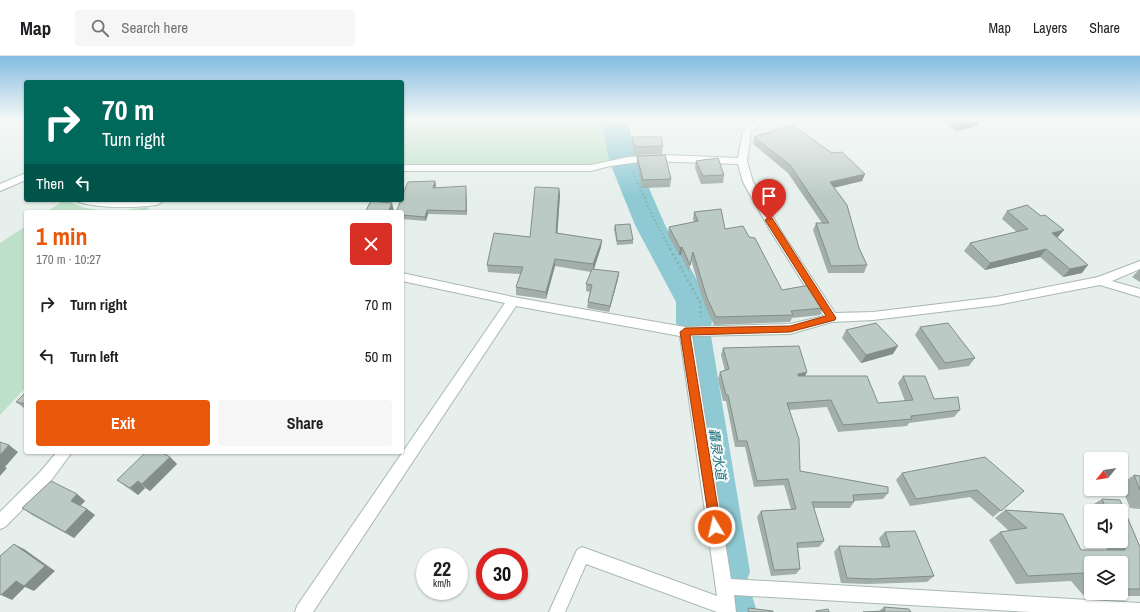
<!DOCTYPE html>
<meta charset="utf-8">
<style>
:root{--surface:#fff;--page:#f6f6f6;--text:#202124;--muted:#757577;--line:#e0e0e0;--accent:#ea580c}
body{margin:0;font-family:"Archivo Narrow","Noto Sans JP",sans-serif;background:var(--page);color:var(--text);height:100vh;display:flex;flex-direction:column;font-size:15px;white-space:nowrap}
*{box-sizing:border-box;margin:0}
p{font-size:13px;color:var(--muted)}
.icon{flex:none;width:22px;height:22px;fill:none;stroke:currentColor;stroke-width:2;stroke-linecap:round;stroke-linejoin:round}
.map{position:relative;flex:1;overflow:hidden}
.sheet{position:absolute;left:24px;top:154px;width:380px;height:244px;display:flex;flex-direction:column;background:var(--surface);border-radius:4px;box-shadow:0 1px 3px #0004}
.sheet>*{flex:none}
.hud{position:absolute;left:24px;top:24px;width:380px;height:122px;border-radius:4px;box-shadow:0 1px 3px #0004;background:#00695c;color:#fff;overflow:hidden}
.needle{width:26px;rotate:240deg}
.controls{position:absolute;left:1084px;top:396px;display:grid;gap:8px}
.controls a{display:grid;place-items:center;width:44px;height:44px;border-radius:4px;background:var(--surface);box-shadow:0 1px 3px #0004;font-size:20px}
.speed{position:absolute;left:416px;top:492px;display:flex;gap:8px;font-size:20px;font-weight:700;text-align:center}
.speed>*{display:grid;place-content:center;width:52px;height:52px;border-radius:50%;background:var(--surface);box-shadow:0 1px 3px #0004;line-height:1}
.speed small{font-size:10px;font-weight:400}
.speed .limit{border:6px solid #d22;background:#fff;color:#111}
.pin{position:absolute;display:grid;place-items:center;width:34px;height:34px;color:#fff;margin:-41px -17px;border-radius:50% 50% 50% 0;rotate:-45deg;box-shadow:0 0 4px #0007}
.pin .icon{rotate:45deg}
.me{position:absolute;width:44px;margin:-22px;rotate:351deg;stroke-linejoin:round;filter:drop-shadow(0 0 3px #0008)}
.turn{display:flex;align-items:center;gap:14px;height:84px;padding:0 12px;font-size:18px}
.turn .icon{width:52px;height:52px;stroke-width:2.5}
.turn b{display:block;font-size:28px;line-height:34px}
.then{display:flex;align-items:center;height:38px;padding:0 12px;background:#0003;gap:8px;font-size:15px}
.round{display:grid;place-items:center;flex:none;width:42px;height:42px;border-radius:4px;background:var(--page)}
.overview{display:flex;align-items:center;justify-content:space-between;height:68px;padding:0 12px}
h1{font-size:24px;font-weight:700;line-height:30px;color:var(--accent)}
.action{display:flex;gap:8px;margin-top:auto;padding:8px 12px}
.action a{flex:1;height:46px;border-radius:4px;background:var(--accent);color:#fff;font-size:16px;font-weight:700;line-height:46px;text-align:center}
.action a+a{background:var(--page);color:var(--text)}
ul{padding:0;list-style:none}
li{display:flex;align-items:center;gap:12px;height:52px;padding:0 12px}
li div{flex:1}
li b{display:block;font-size:15px}
li em{font-style:normal}
header{display:flex;align-items:center;gap:24px;box-sizing:border-box;height:56px;padding:0 20px;background:var(--surface);border-bottom:1px solid var(--line)}
header strong{font-size:19px}
nav{display:flex;gap:22px;margin-inline-start:auto;font-size:14px}
.search{width:280px;height:36px;background:var(--page);display:flex;align-items:center;gap:10px;box-sizing:border-box;padding:0 14px;border-radius:4px;color:var(--muted);font-size:15px}
.map>svg:first-child{display:block}
.green{fill:#bfe0c8}
.lines{fill:none;stroke-linecap:round;stroke-linejoin:round}
.canal{fill:#8ec9d4;fill-rule:evenodd}
.river{fill:#8ec9d4;fill-rule:evenodd}
.street-casing{stroke:#a8b8b2;stroke-width:2}
.path-far1{stroke:#86b3a5;stroke-width:2;stroke-dasharray:1.5 2.5;stroke-linecap:butt}
.path{stroke:#86b3a5;stroke-width:2.5;stroke-dasharray:2 3;stroke-linecap:butt}
.street{fill:#fff;fill-rule:evenodd}
.wall{fill:#a1aea9;fill-rule:evenodd}
.shaded-wall{fill:#838d89}
.building{fill:#bbcac4;stroke:#838d89}
.route{fill:#ea580c;stroke:#983908}
.labels{text-anchor:middle;stroke-width:4;stroke-linejoin:round;paint-order:stroke}
.water-label{font-size:13px;font-style:italic;fill:#1c6f80;stroke:#f7fbf9}
</style>
<header>
<strong>Map</strong>
<div class="search"><svg class="icon" aria-label="search" viewBox="0 0 24 24"><circle cx="10" cy="10" r="6"/><path d="M15 15l6 6"/></svg>Search here</div>
<nav><a>Map</a><a>Layers</a><a>Share</a></nav>
</header>
<div class="map">
<svg width="1140" height="556" viewBox="0 0 1140 556">
<rect width="100%" height="100%" fill="#e6efeb"/>
<!-- green -->
<path class="green" d="M402 63H598L599 64H609L619 103 608 104 592 110 402 109Z
M65 144 85 152 111 156 148 151 149 156H46Z
M26 170V331L0 359V187Z"/>
<g class="lines">
<!-- canal -->
<path class="canal" d="M700 272 707 274 711 280 750 516 746 526 736 530 726 526 722 516 689 280 693 274Z
M740 529 750 533 757 556H729L726 543 730 533Z"/>
<!-- river -->
<path class="river" d="M597 63 627 64 638 107 665 169 710 246 712 267 707 276 694 280 681 276 676 267V246L635 169 610 107 602 69Z"/>
<!-- street casing -->
<g class="street-casing">
<path id="street" d="M757 63H766L751 76 747 105 753 126 781 175 835 257 873 256 997 241 1098 221 1140 205V213L1112 225 1140 233V241L1100 229 997 249 873 264 832 266 790 278 692 280 731 523 1140 547V556H1031L734 539 736 556H717L586 508 565 556H549L577 494 582 491 717 540 680 280 516 250 313 556H295L297 550 505 247 402 225V217L513 241 685 271 790 268 824 260 771 176 743 126 738 108 647 105 610 110 591 115H402V109H591L628 101 666 99 738 102 743 75Z
M26 117V124L0 135V128Z
M76 144 119 146 161 144 162 146 157 149C130 152 104 153 78 146Z
M57 396H72L50 426 5 471 0 473V456L40 416Z"/>
</g>
<!-- path-far1 -->
<path class="path-far1" d="M633 116 653 161 671 194"/>
<!-- path -->
<path class="path" d="M670 193 700 246 701 261"/>
<!-- street -->
<use href="#street" class="street"/>
</g>
<!-- wall -->
<path class="wall" d="M940 63H981L977 70 956 75Z
M632 81 663 90 662 98 634 99 632 88Z
M754 81 832 97 865 118 862 125 834 132 859 192 867 209 864 217H828L813 174 816 167H822L788 117 753 88Z
M637 100 671 123 670 131 642 132 637 108Z
M696 105 724 119 723 127 701 128 695 112Z
M435 125 436 129 435 132 466 134 467 159 428 158 426 165 402 163V156Z
M559 132 560 139 557 177 602 184 601 191 594 213 619 216 618 223 609 256 587 252 588 246 590 236 586 235V228L591 216 555 210 546 243 516 239V231L520 218 488 216 487 209 530 181Z
M1007 155 1057 182 1082 217 1063 221 1040 201 985 214 964 195 970 187 1017 176 1002 163Z
M694 156 725 173 749 181 782 234 823 252 820 259 792 262 790 266 714 269 705 250 691 204 689 216 681 199H679L668 179 669 171 694 166 693 163Z
M615 169 633 184V188L617 189 614 173Z
M1140 213V226L1132 221Z
M920 271 975 302 969 310 939 314 915 279Z
M846 274 893 298 861 307 842 282Z
M723 292 805 320 878 347 905 345 898 327 903 320 934 343 960 354 954 361 909 367 907 370 838 376 827 351 789 354 800 415 888 437 883 443 854 445V446L850 452H814L824 485 819 491 798 492 800 513 796 518 771 520 757 461 761 455 791 453 784 429 754 431 745 391H735L726 345H723L718 323 720 316 725 315 721 299Z
M26 336V352H24L16 346Z
M170 401 177 408 150 435 145 432 138 439 125 430 117 424Z
M902 417 1024 435 993 461 970 441 910 450 896 424Z
M1134 419 1140 420V453L1130 452 1121 429V428Z
M77 438 85 445 80 450 87 453 95 459 74 482 32 459 22 452Z
M1102 443 1120 444 1140 491V540H1084L1071 525 1016 528 989 484 1000 476 1009 475 995 462 1005 454 1063 458 1081 494H1107L1104 485H1121V455H1091L1089 451ZM1091 507H1121V537H1091Z
M885 476 934 520 927 526 867 528 841 527 834 496 839 490 882 491 879 482Z
M884 551 911 556 879 555Z"/>
<!-- shaded-wall -->
<path class="shaded-wall" d="M978 63H981L977 70 956 75 960 67Z
M865 118 862 125 827 133 830 126Z
M435 125 436 129 434 136 433 132Z
M466 130V134L467 159 466 155Z
M559 132 560 139 557 185 556 177Z
M392 147 394 155V156H388Z
M427 154 428 158 426 165 425 161Z
M1064 174 1057 182 1052 177Z
M602 184 601 191 593 216V208Z
M682 191 681 199H679L680 192Z
M1046 193 1040 201 985 214 990 207Z
M555 203V210L546 243V236Z
M1088 209 1082 217 1063 221 1070 213Z
M619 216 618 223 609 256 610 250Z
M898 290 893 298 861 307 866 299Z
M807 316 804 323 794 325 798 318Z
M9 389 18 396 5 411 7 412 0 420V399Z
M170 401 177 408 150 435 142 428Z
M138 425 145 432 138 439 130 432Z
M77 438 85 445 79 451 71 445Z
M87 453 95 459 74 482 65 476Z
M14 488 24 493 55 515 34 535 25 531 12 544 1 539 16 525Z"/>
<!-- building -->
<path class="building" d="M954 63H978L960 67Z
M792 69 832 97 842 96 865 118 830 126 847 149 859 192 867 209 831 210 816 167H829L790 109 754 81Z
M632 81H661L663 90 635 91Z
M665 99 671 123 643 124 637 100Z
M718 102 724 119 703 120 696 105Z
M435 125 433 132 466 130V155L427 154 425 161 402 159V156H396L401 144H402V140L408 126Z
M535 131 559 132 556 177 602 184 593 208 555 203 546 236 516 231 523 211 487 209 494 177 530 181Z
M371 145 392 147 388 156H365Z
M1027 149 1041 160 1045 159 1064 174 1052 177 1088 209 1070 213 1046 193 990 207 970 187 1028 173 1007 155Z
M721 153 725 173 743 170 749 181 755 182 782 234 810 229 823 252 791 255 793 259 716 261 707 242 693 196 690 209 682 191 680 192 669 171 698 165 694 156Z
M630 168 633 184 617 185 615 169Z
M592 213 619 216 610 250 588 246 592 229 586 228Z
M876 267 898 290 866 299 846 274Z
M948 267 975 302 945 307 920 271Z
M799 290 807 316 798 318V320H867L878 347 913 344 903 320H925L934 343 958 341 960 354 911 360 912 363 843 369 831 344 787 347 799 383 800 415 888 431V437L853 439 854 446H812L824 485 797 487 800 513 774 514 761 455 796 453 788 423 757 425 747 385H738L728 339H726L720 316 729 313 723 292Z
M26 336V348L16 346Z
M0 386 9 389 0 399Z
M146 396H161L170 401 142 428 138 425 130 432 117 424Z
M985 401 1024 435 1001 455 977 434 916 443 902 417Z
M1134 419 1140 420V434Z
M51 425 77 438 71 445 87 453 65 476 22 452Z
M1102 443 1120 444 1140 491V533H1121V507H1091V525L1084 517 1028 520 1000 476 1027 472 1005 454 1063 458 1081 494H1125L1121 485V455H1107Z
M915 475 934 520 873 523 847 522 839 490 890 491 885 476Z
M14 488 45 510 24 530 16 525 1 539 0 538V500Z
M884 551 909 553 911 556H863L885 555Z
M748 552 773 555V556H749Z
M828 553 829 556H816V555Z"/>
<!-- sky -->
<linearGradient id="sky" x2="0" y2="1"><stop stop-color="#84bce0"/><stop offset="0.45" stop-color="#f4f8f6"/><stop offset="1" stop-color="#f4f8f6" stop-opacity="0"/></linearGradient>
<rect width="1140" height="141" fill="url(#sky)"/>
<!-- route -->
<path class="route" d="M769 161 772 162 836 262 835 264 790 276 690 279 721 471 719 475 715 476 711 475 710 471 680 276 685 272 790 270 826 260 765 164Z"/>
<g class="labels">
<!-- water labels -->
<g class="water-label">
<text transform="translate(718 398) rotate(81)" y="5">轟泉水道</text>
</g>
</g>
</svg>
<div class="controls">
<a><svg class="needle" viewBox="-14 -14 28 28"><path d="M0-13l5 13h-10z" fill="#e53935"/><path d="M0 13l5-13h-10z" fill="#757577"/></svg></a>
<a><svg class="icon" aria-label="sound" viewBox="0 0 24 24"><path d="M4 9h4l5-4v14l-5-4H4zM17 9q2 3 0 6"/></svg></a>
<a><svg class="icon" aria-label="layers" viewBox="0 0 24 24"><path d="M12 4l9 5-9 5-9-5zM3 14l9 5 9-5"/></svg></a>
</div>
<div class="speed"><div>22<small>km/h</small></div><div class="limit">30</div></div>
<div class="pin" style="left:769px;top:164px;background:#d93025"><svg class="icon" aria-label="arrive" viewBox="0 0 24 24"><path d="M6 21V4h12l-3 4 3 4H6"/></svg></div>
<svg class="me" style="left:715px;top:471px" viewBox="-20 -20 40 40"><circle r="17" fill="#ea580c" stroke="#fff" stroke-width="3"/><path d="M0-11L8 9 0 5-8 9z" fill="#fff"/></svg>
<div class="hud">
<div class="turn"><svg class="icon" aria-label="right" viewBox="0 0 24 24"><path d="M7 20v-9h11M14 6l5 5-5 5"/></svg><div><b>70 m</b>Turn right</div></div>
<div class="then">Then<svg class="icon" aria-label="left" viewBox="0 0 24 24"><path d="M17 20v-9H6M10 6l-5 5 5 5"/></svg></div>
</div>
<section class="sheet">
<div class="overview"><div><h1>1 min</h1><p>170 m · 10:27</p></div><a class="round" style="background:#d93025;color:#fff"><svg class="icon" aria-label="close" viewBox="0 0 24 24"><path d="M6 6l12 12M18 6L6 18"/></svg></a></div>
<ul>
<li><svg class="icon" aria-label="right" viewBox="0 0 24 24"><path d="M7 20v-9h11M14 6l5 5-5 5"/></svg><div><b>Turn right</b></div><em>70 m</em></li>
<li><svg class="icon" aria-label="left" viewBox="0 0 24 24"><path d="M17 20v-9H6M10 6l-5 5 5 5"/></svg><div><b>Turn left</b></div><em>50 m</em></li>
</ul>
<div class="action"><a>Exit</a><a>Share</a></div>
</section>
</div>
